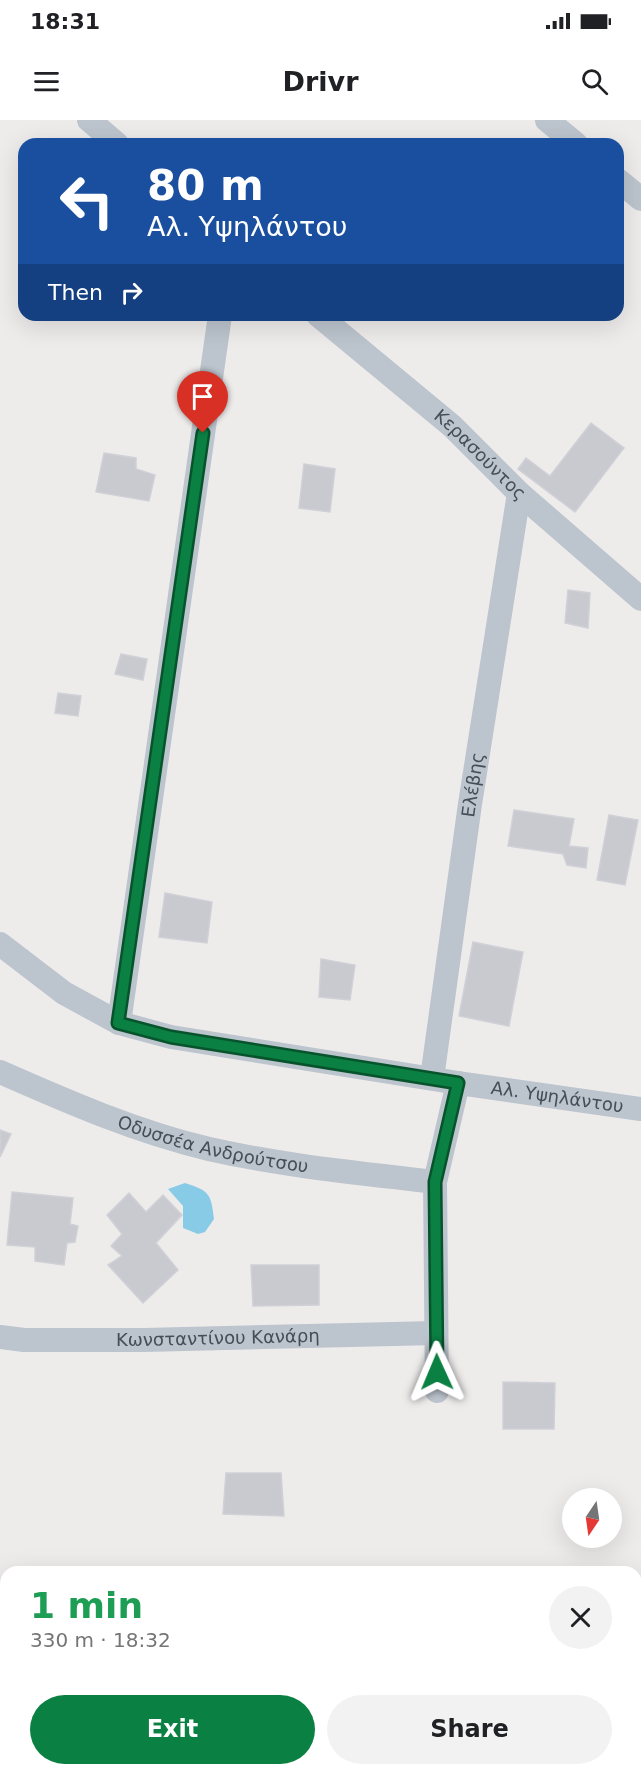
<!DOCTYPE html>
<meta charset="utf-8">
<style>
:root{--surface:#fff;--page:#f2f2f2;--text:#202124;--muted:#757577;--accent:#0b8043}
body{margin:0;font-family:"DejaVu Sans",sans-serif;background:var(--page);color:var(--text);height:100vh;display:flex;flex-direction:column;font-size:22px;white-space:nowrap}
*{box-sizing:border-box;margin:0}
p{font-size:20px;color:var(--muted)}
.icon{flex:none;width:33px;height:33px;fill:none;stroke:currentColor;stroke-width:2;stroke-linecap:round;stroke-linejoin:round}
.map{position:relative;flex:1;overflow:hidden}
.panel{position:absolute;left:0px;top:1446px;width:642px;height:210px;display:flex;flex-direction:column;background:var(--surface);border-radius:18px 18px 0 0;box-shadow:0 6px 24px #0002}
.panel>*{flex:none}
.hud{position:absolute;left:18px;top:18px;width:606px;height:183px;border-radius:18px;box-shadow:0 6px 24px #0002;background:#1a4fa0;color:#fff;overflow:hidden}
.needle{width:39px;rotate:193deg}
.tools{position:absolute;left:562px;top:1368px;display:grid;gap:12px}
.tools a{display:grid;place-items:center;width:60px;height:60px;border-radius:50%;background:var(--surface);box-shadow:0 6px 24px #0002;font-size:30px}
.pin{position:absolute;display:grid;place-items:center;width:51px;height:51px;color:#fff;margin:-62px -26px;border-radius:50% 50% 50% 0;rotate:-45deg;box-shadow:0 0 6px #0007}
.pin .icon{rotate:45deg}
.me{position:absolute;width:66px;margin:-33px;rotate:359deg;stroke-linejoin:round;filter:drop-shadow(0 0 4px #0008)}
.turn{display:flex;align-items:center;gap:21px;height:126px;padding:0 30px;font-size:27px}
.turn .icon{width:78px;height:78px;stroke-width:2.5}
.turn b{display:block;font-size:42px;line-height:51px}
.then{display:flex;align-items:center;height:57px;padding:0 30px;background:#0003;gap:12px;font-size:22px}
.round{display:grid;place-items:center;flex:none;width:63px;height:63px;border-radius:32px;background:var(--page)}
.headline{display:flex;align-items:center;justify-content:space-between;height:102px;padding:0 30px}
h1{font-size:36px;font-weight:700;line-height:45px;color:#1e9e55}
.button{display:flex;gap:12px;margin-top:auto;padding:12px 30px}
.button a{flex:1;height:69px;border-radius:36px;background:var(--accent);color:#fff;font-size:24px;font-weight:700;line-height:69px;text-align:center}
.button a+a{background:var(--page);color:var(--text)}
.status{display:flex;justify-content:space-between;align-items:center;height:42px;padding:0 30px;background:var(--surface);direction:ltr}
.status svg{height:16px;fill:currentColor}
header{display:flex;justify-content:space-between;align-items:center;height:78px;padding:0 30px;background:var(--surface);font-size:27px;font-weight:700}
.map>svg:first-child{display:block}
.water{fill:#88cbe7}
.building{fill:#c8cad0;stroke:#cfd1d7;stroke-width:1.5}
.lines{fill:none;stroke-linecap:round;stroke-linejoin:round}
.street{stroke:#bcc4cd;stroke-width:24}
.secondary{stroke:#bec7d4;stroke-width:33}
.route-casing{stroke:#07532c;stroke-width:15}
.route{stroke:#0b8043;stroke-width:10}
.labels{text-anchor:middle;stroke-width:5;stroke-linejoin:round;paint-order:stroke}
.street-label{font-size:18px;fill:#444d58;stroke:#fff}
</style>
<div class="status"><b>18:31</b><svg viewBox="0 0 49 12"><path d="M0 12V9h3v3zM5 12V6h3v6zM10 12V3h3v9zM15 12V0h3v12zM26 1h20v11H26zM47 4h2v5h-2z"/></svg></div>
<header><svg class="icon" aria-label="menu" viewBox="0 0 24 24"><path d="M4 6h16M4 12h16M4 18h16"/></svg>Drivr<svg class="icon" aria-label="search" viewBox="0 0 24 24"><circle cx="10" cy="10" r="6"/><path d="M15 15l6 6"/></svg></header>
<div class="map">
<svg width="641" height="1656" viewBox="0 0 641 1656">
<rect width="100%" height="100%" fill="#eeebeb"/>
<!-- water -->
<path class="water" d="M185 1063C210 1071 211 1074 214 1099L205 1112 198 1114 183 1108V1086L168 1069Z"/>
<!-- building -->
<path class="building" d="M591 303 624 328 575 392 518 349 526 338 550 356Z
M104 333 136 338V349L155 355 149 381 96 372Z
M304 344 335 349 330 392 299 388Z
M568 470 590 473 588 508 565 503Z
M121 534 147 539 143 560 115 554Z
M58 573 81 576 78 596 55 593Z
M514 690 574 699 569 726 588 728 586 748 567 745 563 734 508 726Z
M609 695 638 700 625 765 597 760Z
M165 773 212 782 207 823 159 817Z
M473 822 523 832 509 906 459 896Z
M321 839 355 845 350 880 319 877Z
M0 1010 11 1014 0 1037Z
M12 1072 73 1078 70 1104 78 1106 75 1122 67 1123 64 1145 35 1141V1127L7 1125Z
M129 1073 146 1092 163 1075 182 1095 156 1123 178 1150 143 1183 108 1145 122 1136 111 1126 122 1114 107 1095Z
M251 1145H319V1185L253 1186Z
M503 1262 555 1263 554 1309H503Z
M226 1353H281L284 1396 223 1394Z
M396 1650H413V1656H366Z"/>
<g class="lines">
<!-- street -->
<g class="street">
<path d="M89 0 117 24"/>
<path d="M547 0 576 24"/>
<path d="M618 60 641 79"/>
<path id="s1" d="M318 195 452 306 519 373 641 479"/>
<path id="s2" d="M0 824 64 873 119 903 171 917 458 963 641 989"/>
<path d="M119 903 220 195"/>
<path id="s3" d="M0 952C68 982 137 1012 209 1029 284 1046 360 1053 435 1062"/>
<path id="s4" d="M432 958 470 684 519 373"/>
<path id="s5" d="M0 1217 24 1220H144L436 1213"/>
<path d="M437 1271 435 1062 458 963"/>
<path d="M636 1566H641"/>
</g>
<!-- secondary -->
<path class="secondary" d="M0 1486 6 1487
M45 1656 57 1650"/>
</g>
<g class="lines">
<!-- route casing -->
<g class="route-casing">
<path id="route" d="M203 313 118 903 171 917 458 963 435 1062 437 1252"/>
</g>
<!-- route -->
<use href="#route" class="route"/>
</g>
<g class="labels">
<!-- street labels -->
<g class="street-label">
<text dy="6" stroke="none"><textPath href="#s1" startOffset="214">Κερασούντος</textPath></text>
<text dy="6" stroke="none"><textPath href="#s4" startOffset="296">Ελέβης</textPath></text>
<text dy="6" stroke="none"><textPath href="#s2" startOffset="588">Αλ. Υψηλάντου</textPath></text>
<text dy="6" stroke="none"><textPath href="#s3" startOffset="226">Οδυσσέα Ανδρούτσου</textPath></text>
<text dy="6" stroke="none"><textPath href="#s5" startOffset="218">Κωνσταντίνου Κανάρη</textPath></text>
</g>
</g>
</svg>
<div class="tools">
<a><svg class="needle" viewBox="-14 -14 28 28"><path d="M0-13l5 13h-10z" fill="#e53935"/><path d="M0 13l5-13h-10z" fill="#757577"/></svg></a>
</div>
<div class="pin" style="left:203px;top:313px;background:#d93025"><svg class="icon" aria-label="arrive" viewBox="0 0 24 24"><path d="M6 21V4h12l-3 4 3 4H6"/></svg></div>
<svg class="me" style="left:437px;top:1252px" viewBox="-20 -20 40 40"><path d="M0-17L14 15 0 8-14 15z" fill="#0b8043" stroke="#fff" stroke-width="4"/></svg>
<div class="hud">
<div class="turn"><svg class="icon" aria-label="left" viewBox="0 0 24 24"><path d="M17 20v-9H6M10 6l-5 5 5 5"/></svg><div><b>80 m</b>Αλ. Υψηλάντου</div></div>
<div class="then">Then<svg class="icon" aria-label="right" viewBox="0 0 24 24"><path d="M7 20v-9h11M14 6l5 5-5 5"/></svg></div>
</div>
<section class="panel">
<div class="headline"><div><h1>1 min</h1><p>330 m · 18:32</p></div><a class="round"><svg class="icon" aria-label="close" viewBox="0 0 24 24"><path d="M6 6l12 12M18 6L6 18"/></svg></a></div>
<div class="button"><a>Exit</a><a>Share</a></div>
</section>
</div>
